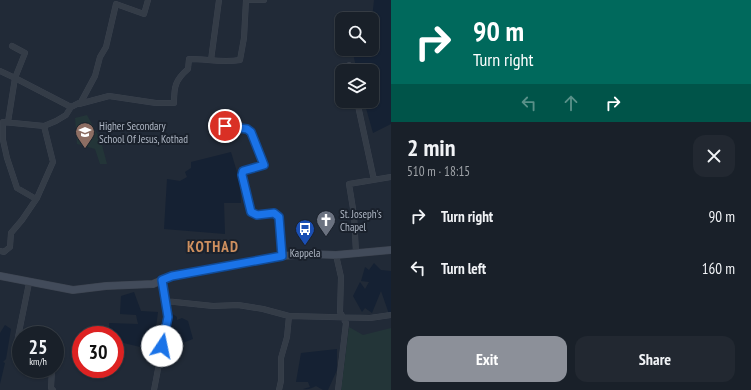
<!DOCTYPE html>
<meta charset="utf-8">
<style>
:root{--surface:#192029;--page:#222831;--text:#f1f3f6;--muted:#9fa3a8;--line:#373e46;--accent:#8c9099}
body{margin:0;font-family:"PT Sans Narrow",sans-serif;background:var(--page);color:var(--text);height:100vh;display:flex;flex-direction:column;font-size:15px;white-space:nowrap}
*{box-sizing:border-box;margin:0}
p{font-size:13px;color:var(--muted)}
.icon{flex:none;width:22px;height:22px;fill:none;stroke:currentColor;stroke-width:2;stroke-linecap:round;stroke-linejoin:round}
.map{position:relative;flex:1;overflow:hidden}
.side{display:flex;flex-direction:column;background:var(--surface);width:360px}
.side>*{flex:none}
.banner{background:#00695c;color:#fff;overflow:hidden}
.tools{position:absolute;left:335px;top:12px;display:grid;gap:8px}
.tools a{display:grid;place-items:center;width:44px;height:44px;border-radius:8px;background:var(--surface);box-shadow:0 1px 3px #0004,0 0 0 1px var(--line);font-size:20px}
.speed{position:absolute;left:12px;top:326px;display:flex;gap:8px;font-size:20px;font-weight:700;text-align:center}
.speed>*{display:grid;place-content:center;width:52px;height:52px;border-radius:50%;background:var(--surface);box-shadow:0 1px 3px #0004,0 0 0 1px var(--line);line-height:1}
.speed small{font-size:10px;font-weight:400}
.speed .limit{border:6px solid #d22;background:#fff;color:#111}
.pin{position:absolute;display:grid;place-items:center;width:34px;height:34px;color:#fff;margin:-17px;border:2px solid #fff;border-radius:50%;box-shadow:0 1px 4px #0007}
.me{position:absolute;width:44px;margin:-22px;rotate:11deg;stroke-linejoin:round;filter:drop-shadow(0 0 3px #0008)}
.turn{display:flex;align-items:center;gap:14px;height:84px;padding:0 16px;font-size:18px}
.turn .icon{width:52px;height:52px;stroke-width:2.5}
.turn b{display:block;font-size:28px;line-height:34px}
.lanes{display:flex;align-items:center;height:38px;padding:0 16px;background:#0003;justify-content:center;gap:20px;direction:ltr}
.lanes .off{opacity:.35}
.round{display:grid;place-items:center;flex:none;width:42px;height:42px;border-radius:12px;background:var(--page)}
.summary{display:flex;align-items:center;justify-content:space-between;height:68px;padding:0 16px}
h1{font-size:24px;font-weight:800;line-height:30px}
.cta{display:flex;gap:8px;margin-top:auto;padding:8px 16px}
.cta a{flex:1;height:46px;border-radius:12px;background:var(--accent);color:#fff;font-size:16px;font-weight:800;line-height:46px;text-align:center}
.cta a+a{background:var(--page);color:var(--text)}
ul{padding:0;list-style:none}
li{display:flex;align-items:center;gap:12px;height:52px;padding:0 16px}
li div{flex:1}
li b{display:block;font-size:15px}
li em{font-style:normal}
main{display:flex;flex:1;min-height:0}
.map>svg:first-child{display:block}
.green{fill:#233538}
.water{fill:#152133}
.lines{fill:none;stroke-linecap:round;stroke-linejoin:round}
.street-casing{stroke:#3e4551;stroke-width:6}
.secondary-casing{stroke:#3e4551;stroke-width:8}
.street{stroke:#343c47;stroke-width:5.5}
.secondary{stroke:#424b5a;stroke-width:7}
.route-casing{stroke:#114b97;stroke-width:10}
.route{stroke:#1a73e8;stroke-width:7}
.labels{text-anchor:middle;stroke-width:4;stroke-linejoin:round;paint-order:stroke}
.poi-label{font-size:11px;fill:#afb7c4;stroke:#1a212c;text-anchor:start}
.district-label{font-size:15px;font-weight:bold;letter-spacing:1px;fill:#cf905f;stroke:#1a212c}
</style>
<main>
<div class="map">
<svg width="391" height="390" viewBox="0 0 391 390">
<rect width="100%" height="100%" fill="#212a37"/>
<!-- green -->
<path class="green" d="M87 115 101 141 107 164H100L95 149 77 144 75 118Z
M349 327 363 335 391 328V390H341Z"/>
<!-- water -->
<path class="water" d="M374 0H391V124L373 133 364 101H372V71H357L352 49H372V19Z
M231 152 240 182 241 203H224L225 234 164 229 167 179 180 181 187 177 185 172 191 168V162Z
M374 263 381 270 391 271V313L389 314 381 291 372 313 365 308 362 312 353 296 360 282 365 289 369 282 361 281 365 267 369 270Z
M134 292 141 311 158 312 153 350 115 341V335H109V323L138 324 136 315 120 314 121 296Z
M171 313 177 317V320L182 318 188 321 193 339 180 344 182 354 164 355Z
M5 325 11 329 6 359 3 362 5 363 0 384V333Z
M337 349V370L328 390H323L316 386C312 388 308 390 303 389L310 387 308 382H296L301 353Z"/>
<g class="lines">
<!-- street casing -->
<g class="street-casing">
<path id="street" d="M248 0H264
M12 46 25 53 15 78 71 107
M211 60 219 0
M349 65 351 71
M0 71 15 78 8 122
M357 101 374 180
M79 104 109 96 156 103H174C174 87 175 80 188 69L189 59C207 59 222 63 240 60L244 38 246 0
M216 126 247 129 251 132 264 165 243 171 242 175 251 212 257 215 274 213 279 217 282 256
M36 199 17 188 7 158 3 140V122L44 126
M0 251 4 252 10 247 11 233 22 220 37 198 53 162 44 126 56 121 66 115 71 107 81 102 95 76 100 57 106 47 116 4 144 14 148 0
M356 253 354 215 349 184 391 177
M336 255 341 277 340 312 346 323 338 390
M165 301 213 306 238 305 263 309 289 316 287 337 281 358V381L279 390
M289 316 370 318 391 315
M21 343 17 342 29 283
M52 369 51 388 53 390
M154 390 168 317 162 280"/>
</g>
<!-- secondary casing -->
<g class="secondary-casing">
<path id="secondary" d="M0 276 73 290 106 286 153 284 172 276 282 256 309 254 336 255 391 250"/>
</g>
<!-- street -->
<use href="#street" class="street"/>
<!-- secondary -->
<use href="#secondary" class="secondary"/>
</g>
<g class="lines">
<!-- route casing -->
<g class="route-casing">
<path id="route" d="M162 346 168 317 162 280 172 276 282 256 279 217 274 213 257 215 251 212 242 175 243 171 264 165 251 132 247 129 225 126"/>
</g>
<!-- route -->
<use href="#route" class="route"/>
</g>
<!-- icons -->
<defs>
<g id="school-pin" transform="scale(1)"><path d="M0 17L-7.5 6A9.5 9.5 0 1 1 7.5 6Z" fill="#8d6e63" stroke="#1a212c"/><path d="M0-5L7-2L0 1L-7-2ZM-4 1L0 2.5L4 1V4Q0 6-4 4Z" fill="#fff"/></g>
<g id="church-pin" transform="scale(1)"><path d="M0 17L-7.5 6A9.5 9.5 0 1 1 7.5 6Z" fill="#6b7280" stroke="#1a212c"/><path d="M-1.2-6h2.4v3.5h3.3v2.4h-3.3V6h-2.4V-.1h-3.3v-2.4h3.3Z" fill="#fff"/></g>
<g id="bus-pin" transform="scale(1)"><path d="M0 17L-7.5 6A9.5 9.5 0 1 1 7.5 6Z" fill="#1a4fb4" stroke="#1a212c"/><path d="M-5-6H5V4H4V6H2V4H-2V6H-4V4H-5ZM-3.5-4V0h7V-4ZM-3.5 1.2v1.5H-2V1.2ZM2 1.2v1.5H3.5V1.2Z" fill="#fff"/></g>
</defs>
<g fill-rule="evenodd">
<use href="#school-pin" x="85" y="132"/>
<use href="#church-pin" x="326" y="220"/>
<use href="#bus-pin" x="305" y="229"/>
</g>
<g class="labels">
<!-- poi labels -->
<g class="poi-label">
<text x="99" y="130">Higher Secondary<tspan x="99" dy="13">School Of Jesus, Kothad</tspan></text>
<text x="340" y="218">St. Joseph's<tspan x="340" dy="13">Chapel</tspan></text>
<text x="305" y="257" text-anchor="middle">Kappela</text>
</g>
<!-- district labels -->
<g class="district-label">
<text x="213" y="252">KOTHAD</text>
</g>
</g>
</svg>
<div class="tools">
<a><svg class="icon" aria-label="search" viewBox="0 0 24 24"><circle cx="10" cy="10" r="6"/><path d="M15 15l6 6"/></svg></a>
<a><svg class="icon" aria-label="layers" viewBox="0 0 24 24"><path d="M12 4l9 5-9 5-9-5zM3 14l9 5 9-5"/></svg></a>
</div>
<div class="speed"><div>25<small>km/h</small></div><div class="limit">30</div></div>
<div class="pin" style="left:225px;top:126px;background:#d93025"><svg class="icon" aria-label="arrive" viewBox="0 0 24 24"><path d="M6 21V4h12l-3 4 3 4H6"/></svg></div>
<svg class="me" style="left:162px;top:346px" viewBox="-20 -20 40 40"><circle r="19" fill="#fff"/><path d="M0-13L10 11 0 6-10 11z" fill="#1a73e8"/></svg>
</div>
<section class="side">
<div class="banner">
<div class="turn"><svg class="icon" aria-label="right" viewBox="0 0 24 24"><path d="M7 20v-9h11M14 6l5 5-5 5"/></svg><div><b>90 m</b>Turn right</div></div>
<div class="lanes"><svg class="icon off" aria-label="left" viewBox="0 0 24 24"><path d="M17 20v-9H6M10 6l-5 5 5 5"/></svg><svg class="icon off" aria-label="ahead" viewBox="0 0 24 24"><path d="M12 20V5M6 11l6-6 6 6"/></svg><svg class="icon" aria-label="right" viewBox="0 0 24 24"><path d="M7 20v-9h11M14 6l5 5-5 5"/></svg></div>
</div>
<div class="summary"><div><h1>2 min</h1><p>510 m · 18:15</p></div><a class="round"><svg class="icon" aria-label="close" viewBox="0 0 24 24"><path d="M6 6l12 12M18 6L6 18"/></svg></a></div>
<ul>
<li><svg class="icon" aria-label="right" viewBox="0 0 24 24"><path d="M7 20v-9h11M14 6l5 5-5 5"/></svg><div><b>Turn right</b></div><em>90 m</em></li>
<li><svg class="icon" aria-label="left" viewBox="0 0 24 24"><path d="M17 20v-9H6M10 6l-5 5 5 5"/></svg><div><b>Turn left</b></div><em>160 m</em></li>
</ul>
<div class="cta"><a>Exit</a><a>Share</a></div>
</section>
</main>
